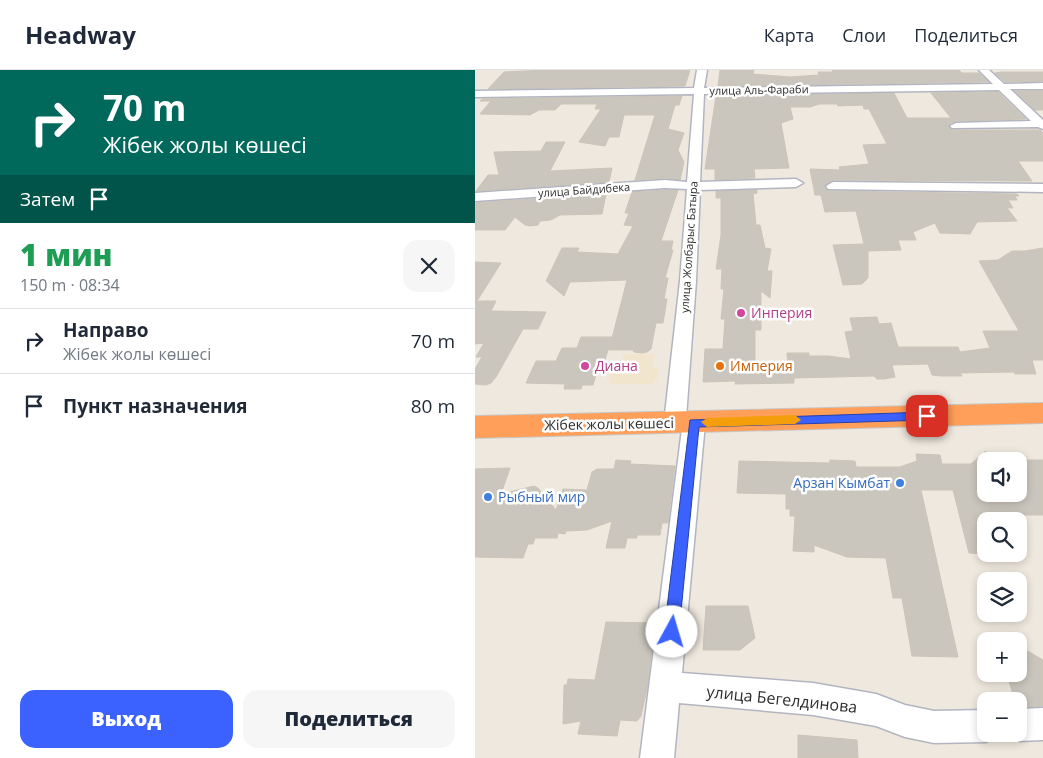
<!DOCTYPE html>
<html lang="ru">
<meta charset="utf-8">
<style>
:root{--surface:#fff;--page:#f6f6f7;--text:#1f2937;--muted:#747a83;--line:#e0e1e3;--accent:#3b62ff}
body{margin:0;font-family:"Open Sans",sans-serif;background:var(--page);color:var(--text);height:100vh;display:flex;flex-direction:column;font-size:19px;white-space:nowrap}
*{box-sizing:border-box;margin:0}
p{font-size:16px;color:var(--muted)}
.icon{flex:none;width:28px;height:28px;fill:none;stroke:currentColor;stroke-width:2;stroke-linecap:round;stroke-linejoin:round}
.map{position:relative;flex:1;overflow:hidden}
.panel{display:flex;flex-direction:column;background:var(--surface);width:475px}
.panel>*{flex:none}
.top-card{background:#00695c;color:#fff;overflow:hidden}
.fabs{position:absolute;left:502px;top:382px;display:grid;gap:10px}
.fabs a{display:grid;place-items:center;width:50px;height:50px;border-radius:10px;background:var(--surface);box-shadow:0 2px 8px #0003;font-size:25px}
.pin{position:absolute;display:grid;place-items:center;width:42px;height:42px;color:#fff;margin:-21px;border-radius:10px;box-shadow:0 2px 8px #0006}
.me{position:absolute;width:55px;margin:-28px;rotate:6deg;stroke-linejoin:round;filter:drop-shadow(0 0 4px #0008)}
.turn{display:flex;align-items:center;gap:18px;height:105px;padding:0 20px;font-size:22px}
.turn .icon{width:65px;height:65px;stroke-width:2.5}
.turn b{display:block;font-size:35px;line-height:42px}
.then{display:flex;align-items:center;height:48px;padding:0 20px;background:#0003;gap:10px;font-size:19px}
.round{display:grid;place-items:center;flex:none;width:52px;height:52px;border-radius:15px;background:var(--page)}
.headline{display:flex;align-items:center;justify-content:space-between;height:85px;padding:0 20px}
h1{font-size:30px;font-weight:800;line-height:38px;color:#1e9e55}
.action{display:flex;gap:10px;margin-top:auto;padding:10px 20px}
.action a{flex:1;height:58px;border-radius:15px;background:var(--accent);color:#fff;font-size:20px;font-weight:800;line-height:58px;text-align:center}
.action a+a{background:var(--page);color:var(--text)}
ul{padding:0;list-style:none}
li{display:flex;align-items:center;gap:15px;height:65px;padding:0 20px;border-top:1px solid var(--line)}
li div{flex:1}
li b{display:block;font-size:19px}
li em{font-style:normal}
header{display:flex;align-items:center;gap:30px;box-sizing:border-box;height:70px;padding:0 25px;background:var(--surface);border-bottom:1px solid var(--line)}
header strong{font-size:24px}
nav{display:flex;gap:28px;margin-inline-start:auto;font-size:18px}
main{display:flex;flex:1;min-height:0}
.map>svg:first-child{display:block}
.education{fill:#f1e5cd}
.building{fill:#cbc6bd;stroke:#cbc4b7}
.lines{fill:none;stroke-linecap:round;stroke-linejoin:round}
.street-casing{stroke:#b2b5c1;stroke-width:3}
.highway-casing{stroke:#c8c8c8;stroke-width:2}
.street{fill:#fff;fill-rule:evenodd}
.highway{fill:#ff9f59;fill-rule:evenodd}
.route{fill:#3b62ff;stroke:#2640a6}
.slow{fill:#f59e0b}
.hotel-dot{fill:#d1479c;stroke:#fff;stroke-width:2}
.food-dot{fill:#e8710a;stroke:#fff;stroke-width:2}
.shop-dot{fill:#3f7fe0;stroke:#fff;stroke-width:2}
.labels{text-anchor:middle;stroke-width:5;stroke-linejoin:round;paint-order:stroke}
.far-street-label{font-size:11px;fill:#2d2d2d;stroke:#fff}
.hotel-label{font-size:14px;fill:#b23c85;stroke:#fff;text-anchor:start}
.food-label{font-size:14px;fill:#c56008;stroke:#fff;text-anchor:start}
.street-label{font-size:14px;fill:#2d2d2d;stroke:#fff}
.shop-label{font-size:14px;fill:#366cbe;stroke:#fff;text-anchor:end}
.near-street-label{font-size:16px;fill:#2d2d2d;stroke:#fff}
</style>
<header>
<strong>Headway</strong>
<nav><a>Карта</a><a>Слои</a><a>Поделиться</a></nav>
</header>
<main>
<section class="panel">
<div class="top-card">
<div class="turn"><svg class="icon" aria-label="right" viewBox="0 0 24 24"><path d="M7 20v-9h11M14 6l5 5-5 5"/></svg><div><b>70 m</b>Жібек жолы көшесі</div></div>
<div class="then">Затем<svg class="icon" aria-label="arrive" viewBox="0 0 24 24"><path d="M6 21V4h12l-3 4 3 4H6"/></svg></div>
</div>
<div class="headline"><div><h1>1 мин</h1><p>150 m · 08:34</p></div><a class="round"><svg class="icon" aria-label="close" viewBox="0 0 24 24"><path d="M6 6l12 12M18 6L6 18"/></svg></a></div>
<ul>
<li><svg class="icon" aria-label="right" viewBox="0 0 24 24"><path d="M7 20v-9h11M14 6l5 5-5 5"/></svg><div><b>Направо</b><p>Жібек жолы көшесі</p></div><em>70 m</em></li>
<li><svg class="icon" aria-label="arrive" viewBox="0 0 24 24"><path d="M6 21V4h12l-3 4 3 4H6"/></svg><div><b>Пункт назначения</b></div><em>80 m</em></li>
</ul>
<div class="action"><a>Выход</a><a>Поделиться</a></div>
</section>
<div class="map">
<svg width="568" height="688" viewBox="0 0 568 688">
<rect width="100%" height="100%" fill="#efe8de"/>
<!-- education -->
<path class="education" d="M149 284H180L177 297H184L182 311H179V314H133L136 301H145Z"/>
<!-- building -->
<path class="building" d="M71 0H215L210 16 13 19 29 2Z
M245 0H279L278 4 315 7 344 5 343 2H358L357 0H484L487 3H504L514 12 243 16Z
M527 2H568V11L530 12 520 3Z
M540 21H568V40H560Z
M523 22 551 49 481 51 474 54V57L477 60H565L568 63V91H543L557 111 358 110 349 116 353 121 542 124 544 126H540L542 130H533L538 138H532L542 151 502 152 495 164 465 163 460 153 438 162 441 170H423L426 180 393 181V208L387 214 368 215 358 175 389 174 381 141 350 142 346 125H340L335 99 365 100 364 97 394 94 388 75 412 74 394 39H389L388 35 363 36 362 34H344L335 37H315L318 49 306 53 314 98 279 99 280 108 240 110V99H230L241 26 419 23 432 48H476L456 23Z
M207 26 204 35H200L193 59 209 63 203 80 209 92 205 110 190 108 160 110 180 45H149L144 67H134L130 76 104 72 126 39H120L122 34H86L80 40H64L55 45 5 44 16 31H5L7 29Z
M71 72H90L75 101 137 98 134 112 1 121 13 105H24L19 82 66 81Z
M190 120H203L186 171H198L196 180H198L190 208H193L189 229H192L188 253H181L176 279 172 282 167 283 159 282 158 280H134L152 210 95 212 89 226 71 211 87 178H104L102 182 143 184 158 156 149 155 154 143H150L157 122Z
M282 120V123L278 124 281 155H285L290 178 296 179 292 201H297L295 228 286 221V260H280V298L313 297 312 283H334V286H353L376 289 370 262 378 261 375 248 402 247 404 254 416 253 423 277H483L485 282 515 278 508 261H544L504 191 523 190 537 181H550L568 178V290H557L561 304H540L539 302 485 303 487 306H466L457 305 453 294 417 295 420 307 409 309H402L399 306 319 308V313L260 314 261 311 228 312 230 279H248L250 249H246L249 219H246L247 199H241L246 165V128H241V121Z
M131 124 127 144 85 145 76 150 65 151 63 155 55 156 50 155 40 147 30 160H0V133Z
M0 192 26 193 2 231H21L16 241 71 242 63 259H48L21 307 16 313 11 315 0 314V299L7 287H1L9 273 0 274Z
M106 267H137L130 290 125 291 118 315H107L106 319H89L90 314 51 313 61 291H81L87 278H102Z
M511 381V424H544V390H568V445H515L517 451H511V484L494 483 478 420H446L483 587 437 586 427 528H418L411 488 372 487 339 475V482L318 481 320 446H315V439H311V424L262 423 264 391 355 393V390L380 391 381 397H425L442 391 441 384 465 385 467 394H496Z
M141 390 156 391 155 394 200 396 193 453H187L185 465H162V468H152L150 478H131L137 451 112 460 91 461 90 464 83 463 82 468H60L58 474H53L48 488 0 487V399L35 398 26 424 59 416 63 418 81 440 88 419 112 420 117 402 122 399H139Z
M231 536H273L280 568 265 580H228Z
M131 552 180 553 172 619 166 646 162 651 145 650 142 666 103 664 106 651 88 654 89 615H92L93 609 120 610Z
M544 576 568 590V636L544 637V631H540L532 604H544Z
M323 665 382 670 383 688H323Z"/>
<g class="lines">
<!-- street casing -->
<g class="street-casing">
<path id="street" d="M222 0H232L229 18 518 14 504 0H514L529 14 568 13V19H535L568 50V59L563 57 477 58 475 56 481 53 556 51 524 20 229 24 225 112 321 109 328 113 321 117 225 120 221 211 211 348 219 345 227 347 230 353 207 603 338 613 401 624 430 635 459 641 511 640V664H524L522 667 511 672 459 673 430 667 401 656 338 645 204 633 199 688H165L207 359 200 361 192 359 189 353 205 211 212 119 190 118 0 131V123L190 110 212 112 219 24 0 27V21L219 18Z
M358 112 568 114V122L353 119 351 116Z
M568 638V670L544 671 533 666 532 664H544V639Z"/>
</g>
<!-- highway casing -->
<g class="highway-casing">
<path id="highway" d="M568 333V353L0 368V346Z"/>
</g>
<!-- street -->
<use href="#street" class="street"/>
<!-- highway -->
<use href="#highway" class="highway"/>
</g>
<!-- route -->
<path class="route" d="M452 342 457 346 452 350 224 357 204 562 202 567 197 569 191 567 189 562 215 350Z"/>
<!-- slow -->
<path class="slow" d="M320 345 326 350 320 354 232 357 226 352 232 348Z"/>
<!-- markers -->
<g class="hotel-dot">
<circle cx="266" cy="243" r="5"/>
<circle cx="110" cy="296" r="5"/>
</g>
<circle class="food-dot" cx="245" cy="296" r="5"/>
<g class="shop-dot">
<circle cx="425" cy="413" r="5"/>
<circle cx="13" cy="427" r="5"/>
</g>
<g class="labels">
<!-- far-street labels -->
<g class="far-street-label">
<text transform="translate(284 20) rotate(-1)" y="4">улица Аль-Фараби</text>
<text transform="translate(109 120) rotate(-4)" y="4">улица Байдибека</text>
<text transform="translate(214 177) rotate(-86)" y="4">улица Жолбарыс Батыра</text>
</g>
<!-- hotel labels -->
<g class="hotel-label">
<text x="276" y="248">Инперия</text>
<text x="120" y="301">Диана</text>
</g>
<!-- food labels -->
<g class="food-label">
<text x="255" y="301">Империя</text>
</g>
<!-- street labels -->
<g class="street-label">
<text transform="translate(134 354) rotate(-1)" y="5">Жібек жолы көшесі</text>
</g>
<!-- shop labels -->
<g class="shop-label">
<text x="415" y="418">Арзан Кымбат</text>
<text x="23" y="432" text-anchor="start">Рыбный мир</text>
</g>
<!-- near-street labels -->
<g class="near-street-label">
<text transform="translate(307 629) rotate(6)" y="6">улица Бегелдинова</text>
</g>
</g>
</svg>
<div class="fabs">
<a><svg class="icon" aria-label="sound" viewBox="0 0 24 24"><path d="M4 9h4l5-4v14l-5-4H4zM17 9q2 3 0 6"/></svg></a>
<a><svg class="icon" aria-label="search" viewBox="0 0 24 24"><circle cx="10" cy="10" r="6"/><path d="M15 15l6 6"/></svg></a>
<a><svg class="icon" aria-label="layers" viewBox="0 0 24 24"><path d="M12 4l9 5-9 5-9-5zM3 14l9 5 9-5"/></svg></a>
<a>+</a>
<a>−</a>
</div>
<div class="pin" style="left:452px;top:346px;background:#d93025"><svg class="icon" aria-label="arrive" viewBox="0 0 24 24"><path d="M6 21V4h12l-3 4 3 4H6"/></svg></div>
<svg class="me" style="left:197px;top:562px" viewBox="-20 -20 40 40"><circle r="19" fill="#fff"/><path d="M0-13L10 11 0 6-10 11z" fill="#3b62ff"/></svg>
</div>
</main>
